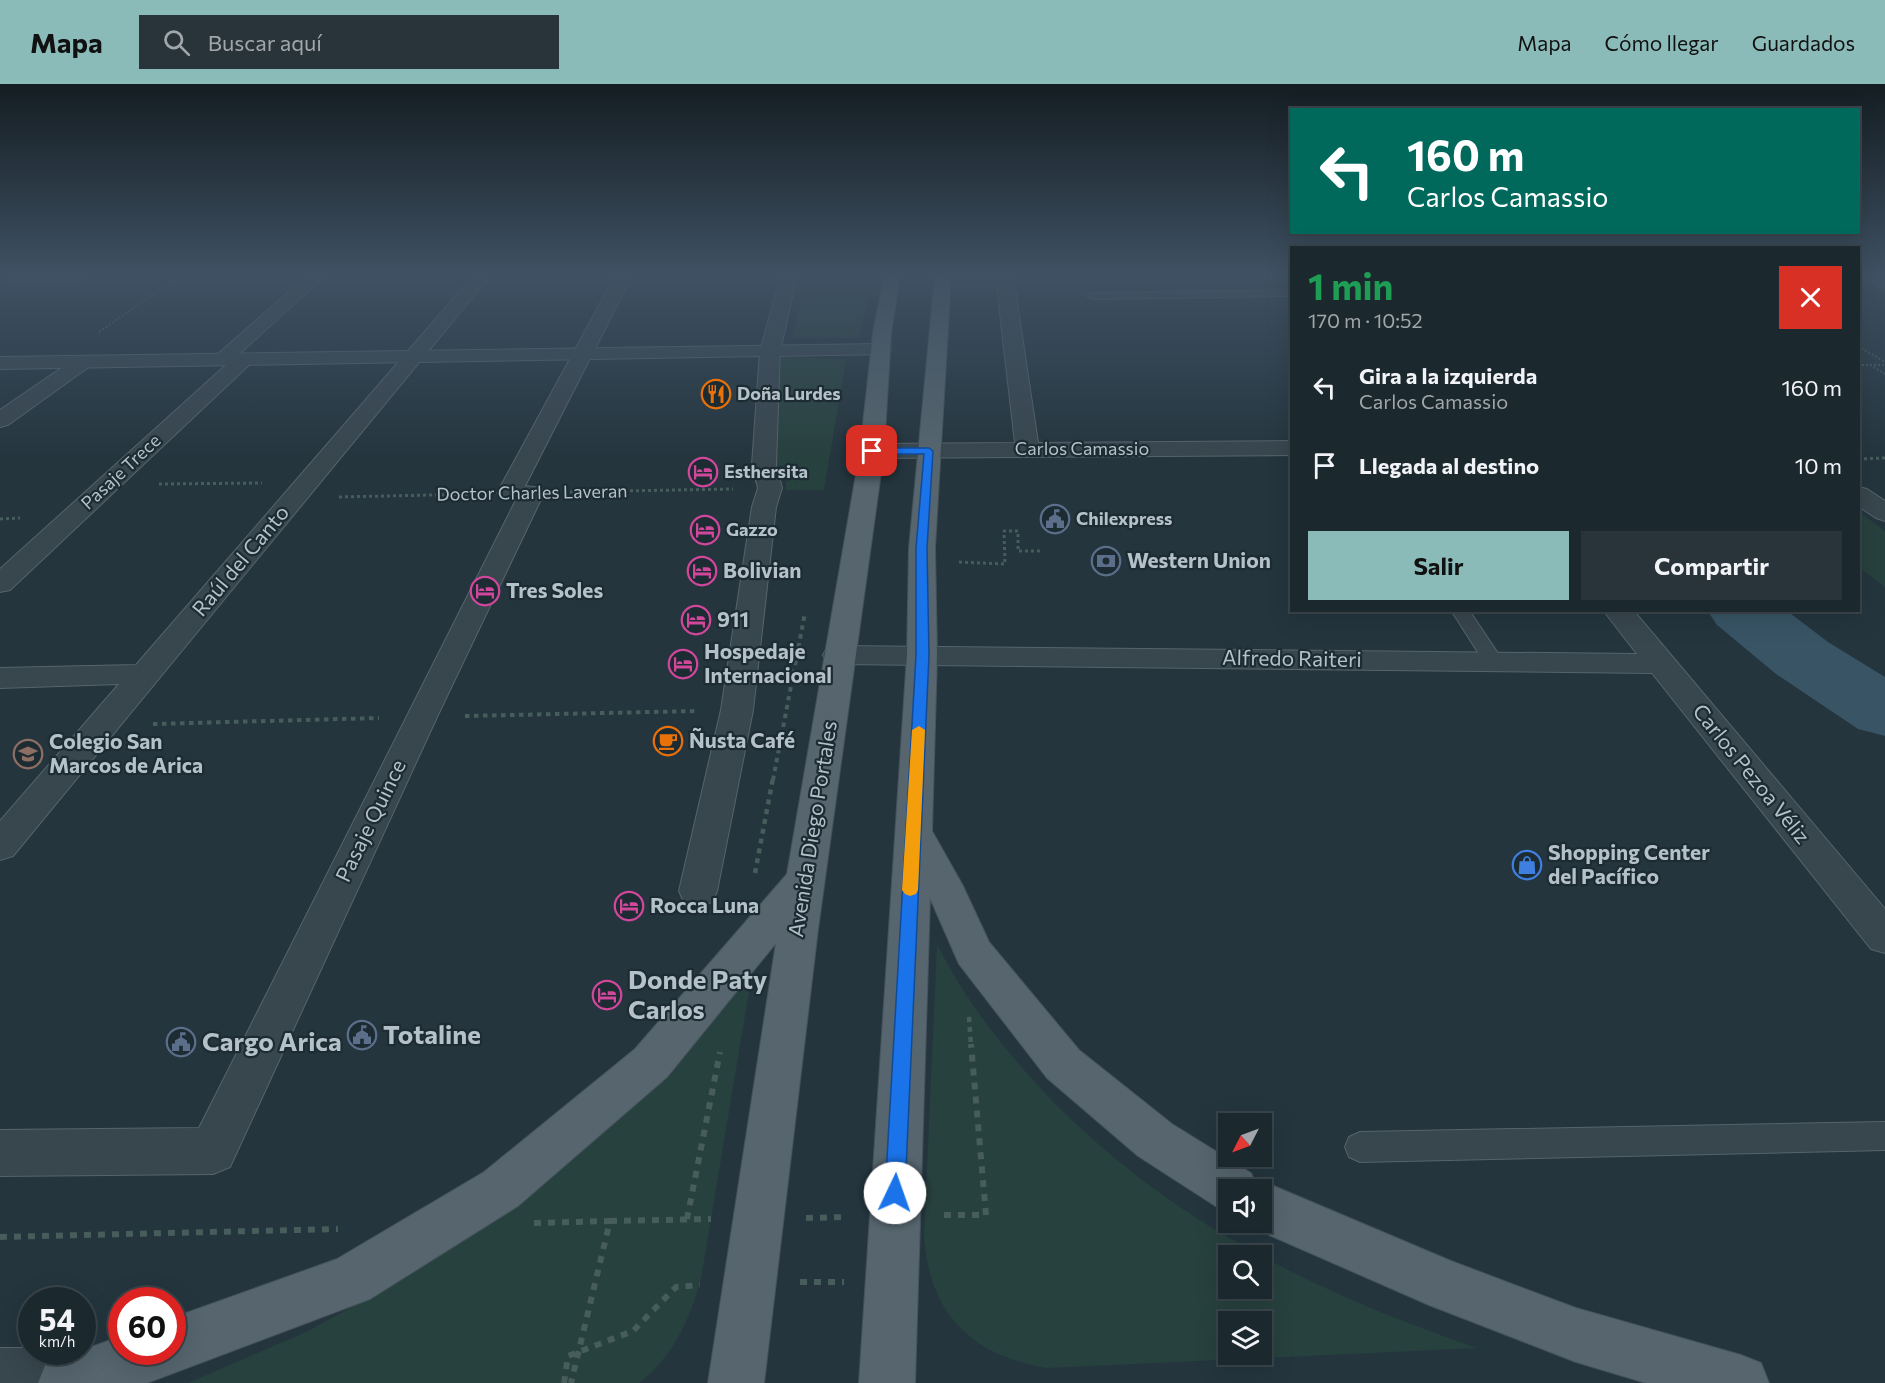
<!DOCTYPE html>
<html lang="es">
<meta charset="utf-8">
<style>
:root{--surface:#1b282e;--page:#28343a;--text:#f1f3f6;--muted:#a0a6aa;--line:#39444a;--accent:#8bbbb9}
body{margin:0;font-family:Commissioner,sans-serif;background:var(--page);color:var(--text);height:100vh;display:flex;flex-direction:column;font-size:22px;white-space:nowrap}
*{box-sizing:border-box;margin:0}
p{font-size:20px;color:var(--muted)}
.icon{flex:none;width:33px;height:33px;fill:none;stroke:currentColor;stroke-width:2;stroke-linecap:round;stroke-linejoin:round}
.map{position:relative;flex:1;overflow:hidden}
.details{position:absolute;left:1290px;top:162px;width:570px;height:366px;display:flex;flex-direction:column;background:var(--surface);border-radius:0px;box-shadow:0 6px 24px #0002,0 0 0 2px var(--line)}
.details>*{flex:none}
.top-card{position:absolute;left:1290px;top:24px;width:570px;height:126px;border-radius:0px;box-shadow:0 6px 24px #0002,0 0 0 2px var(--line);background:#00695c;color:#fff;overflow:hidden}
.needle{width:39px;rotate:228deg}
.tools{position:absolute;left:1218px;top:1029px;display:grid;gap:12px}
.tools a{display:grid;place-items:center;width:54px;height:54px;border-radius:0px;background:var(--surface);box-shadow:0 6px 24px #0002,0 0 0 2px var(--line);font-size:30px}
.speed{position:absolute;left:18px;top:1203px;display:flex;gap:12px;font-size:30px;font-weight:700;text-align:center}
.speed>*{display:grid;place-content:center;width:78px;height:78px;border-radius:50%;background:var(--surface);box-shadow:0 6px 24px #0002,0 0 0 2px var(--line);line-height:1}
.speed small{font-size:15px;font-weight:400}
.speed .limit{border:9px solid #d22;background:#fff;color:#111}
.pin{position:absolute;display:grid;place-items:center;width:51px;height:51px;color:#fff;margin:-26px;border-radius:12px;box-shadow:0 3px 9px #0006}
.me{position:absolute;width:66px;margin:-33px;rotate:3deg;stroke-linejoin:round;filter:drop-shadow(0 0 4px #0008)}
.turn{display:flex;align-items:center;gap:21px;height:126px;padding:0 18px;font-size:27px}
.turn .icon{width:78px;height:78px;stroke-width:2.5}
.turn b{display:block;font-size:42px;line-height:51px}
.round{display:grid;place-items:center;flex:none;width:63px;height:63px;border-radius:0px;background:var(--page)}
.head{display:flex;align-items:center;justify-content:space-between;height:102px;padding:0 18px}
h1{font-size:36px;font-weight:700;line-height:45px;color:#1e9e55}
.action{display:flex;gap:12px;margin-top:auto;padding:12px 18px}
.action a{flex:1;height:69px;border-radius:0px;background:var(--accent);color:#111;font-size:24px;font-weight:700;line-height:69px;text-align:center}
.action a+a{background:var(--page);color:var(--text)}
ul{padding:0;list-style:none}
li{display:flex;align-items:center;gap:18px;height:78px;padding:0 18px}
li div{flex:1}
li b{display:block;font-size:22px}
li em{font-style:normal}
header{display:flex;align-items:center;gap:36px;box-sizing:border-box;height:84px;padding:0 30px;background:var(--accent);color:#111}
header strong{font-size:28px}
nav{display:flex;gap:33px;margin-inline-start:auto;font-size:21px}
.search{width:420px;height:54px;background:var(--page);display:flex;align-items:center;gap:15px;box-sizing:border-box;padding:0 21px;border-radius:0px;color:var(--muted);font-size:22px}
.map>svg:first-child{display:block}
.green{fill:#27413e;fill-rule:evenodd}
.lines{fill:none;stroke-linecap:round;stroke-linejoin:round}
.river{fill:#385465;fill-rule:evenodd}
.service-casing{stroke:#56646c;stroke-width:2}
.minor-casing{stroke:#56646c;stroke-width:2}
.tertiary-casing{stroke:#56646c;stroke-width:2}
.secondary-casing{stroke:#56646c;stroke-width:2}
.primary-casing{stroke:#44525a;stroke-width:2}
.path-far4{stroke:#465d5b;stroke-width:2;stroke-dasharray:2 2;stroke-linecap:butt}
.path-far3{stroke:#465d5b;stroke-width:3;stroke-dasharray:3 3;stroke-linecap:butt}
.path-far2{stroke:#465d5b;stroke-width:4;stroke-dasharray:4.5 4.5;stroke-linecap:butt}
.path-far1{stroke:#465d5b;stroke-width:4.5;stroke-dasharray:5 5;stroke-linecap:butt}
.path{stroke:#465d5b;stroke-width:6;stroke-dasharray:7 7;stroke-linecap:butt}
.service{fill:#38464e;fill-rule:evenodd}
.minor{fill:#38464e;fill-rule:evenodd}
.tertiary{fill:#38464e;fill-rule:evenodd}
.secondary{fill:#465661;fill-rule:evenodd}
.primary{fill:#56656e;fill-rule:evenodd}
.route{fill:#1a73e8;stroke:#114b97;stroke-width:1.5}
.slow{fill:#f59e0b}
.labels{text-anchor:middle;stroke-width:4.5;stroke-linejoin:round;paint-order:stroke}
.far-poi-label{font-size:18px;font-weight:bold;fill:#b4c1c9;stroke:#1d2b33;text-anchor:start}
.far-street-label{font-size:18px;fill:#b4c1c9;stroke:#1d2b33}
.street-label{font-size:21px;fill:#b4c1c9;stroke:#1d2b33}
.poi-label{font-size:21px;font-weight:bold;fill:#b4c1c9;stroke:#1d2b33;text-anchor:start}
.near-poi-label{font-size:26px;font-weight:bold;fill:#b4c1c9;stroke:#1d2b33;text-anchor:start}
</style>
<header>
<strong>Mapa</strong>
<div class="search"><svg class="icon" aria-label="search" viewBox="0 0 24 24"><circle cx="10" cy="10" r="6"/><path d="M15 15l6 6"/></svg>Buscar aquí</div>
<nav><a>Mapa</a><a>Cómo llegar</a><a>Guardados</a></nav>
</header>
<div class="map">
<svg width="1885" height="1299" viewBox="0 0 1885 1299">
<rect width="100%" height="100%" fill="#24353e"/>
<!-- green -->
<path class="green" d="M807 192H872L859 254H792Z
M781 273 846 275 824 406H785L789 383 774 381 765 367Z
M1858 427 1885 447V503L1859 483Z
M937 861C947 878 956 896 967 912 1040 1021 1145 1110 1260 1171L1228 1172V1204H1262V1172C1331 1210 1402 1238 1477 1264L1047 1284C971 1271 930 1231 924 1153ZM1228 1238H1262V1270H1228Z
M755 872 701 1195C690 1234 673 1274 639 1299H188L306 1248 410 1191 503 1130 570 1078 630 1024Z"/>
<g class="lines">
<!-- river -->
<path class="river" d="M1707 526H1786L1828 558 1885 593V652L1858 645 1776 590 1717 541Z"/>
<!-- service casing -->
<g class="service-casing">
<path id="service" d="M1292 206V212L1093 215 1087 212 1093 209Z
M1451 526H1469L1503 577 1500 581H1486Z
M1885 1038V1066L1360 1078 1349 1073 1345 1063 1349 1053 1360 1048Z"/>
</g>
<!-- minor casing -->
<g class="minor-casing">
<path id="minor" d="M8 192H87L79 197 16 198 10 197Z
M307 192H325L238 271 250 272 253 276 250 280 10 506 0 508V485L226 281 214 280 211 276Z
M473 192H490L13 772 0 776V737L119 600 0 604V584L136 581Z
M615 192H632L525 402 541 404 544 409 437 633 230 1083 213 1090 0 1092V1046L199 1044 516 416 500 414 497 409Z
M781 192H797L780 267 776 381 782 404 776 423 753 626 717 807 712 818 698 822 684 818 679 807 721 626 752 423 758 404 752 381 760 267Z
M1018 192 1014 198 1038 359 1292 357V371L872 374 864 372 860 367 864 362 872 360 1015 359 997 203H943L937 202 934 198 937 194 943 193Z
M83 272 90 274 93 278 90 282 8 341 0 343V326L76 274Z
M1858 403 1867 405 1885 417V437L1876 434 1858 422Z
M1603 526H1633L1885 825V869L1871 865 1652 589 838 580 827 578 823 571 827 564 838 562 1637 570Z
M82 1263 106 1271 114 1291 111 1299H0V1264H32V1268H82Z"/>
</g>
<!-- tertiary casing -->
<g class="tertiary-casing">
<path id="tertiary" d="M881 260 888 262 891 266 888 270 0 285V273Z"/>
</g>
<!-- secondary casing -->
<g class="secondary-casing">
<path id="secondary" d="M1859 192H1880L1885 195V207Z"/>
</g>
<!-- primary casing -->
<g class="primary-casing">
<path id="primary" d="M884 192H900L891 249 884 367 818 845 764 1299H708L776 859 667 993 518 1122 370 1215 147 1299H38L46 1279 122 1252V1268H172V1234L337 1175 484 1088 635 965 787 790 860 367 873 249Z
M935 192H951L935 464 937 571 932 747 963 802 989 858 1079 966 1172 1040 1251 1089 1256 1100 1262 1097 1451 1177 1576 1224 1741 1271 1761 1279 1769 1299H1646L1576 1278 1429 1221 1244 1140 1262 1138V1106H1228V1128L1217 1123 1138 1072 1047 994 959 880 930 814 915 1299H859L907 571 909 464Z"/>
</g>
<!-- path-far4 -->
<path class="path-far4" d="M99 248 180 192
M1858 262 1885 278
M1858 281H1885
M1870 281 1885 290"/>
<!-- path-far3 -->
<path class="path-far3" d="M1858 375 1885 374
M159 400 262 399
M564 408 733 405
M339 413 478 410
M0 435 20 434
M959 478 1005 480 1004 447H1018V467H1040"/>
<!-- path-far2 -->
<path class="path-far2" d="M465 632 697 627
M153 640 379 634
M773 696 805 529"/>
<!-- path-far1 -->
<path class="path-far1" d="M755 789 773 694
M969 933 971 962"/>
<!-- path -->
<path class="path" d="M944 1131H986L971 960
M806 1134 846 1133
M687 1135 720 968
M610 1137 711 1135
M534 1139 610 1137 571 1299
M0 1153 338 1145
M800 1198H844
M564 1299 568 1272 633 1247 676 1203 700 1201"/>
<!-- service -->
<use href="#service" class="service"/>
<!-- minor -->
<use href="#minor" class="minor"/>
<!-- tertiary -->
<use href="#tertiary" class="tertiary"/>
<!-- secondary -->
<use href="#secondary" class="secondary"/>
<!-- primary -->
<use href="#primary" class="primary"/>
</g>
<!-- sky -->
<linearGradient id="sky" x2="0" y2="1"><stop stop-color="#141d22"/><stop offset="0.51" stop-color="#3f5163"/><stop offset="1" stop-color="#3f5163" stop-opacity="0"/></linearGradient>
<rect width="1885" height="374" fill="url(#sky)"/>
<!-- route -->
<path class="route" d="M929 364 933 367 927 464 929 571 905 1109 902 1117 895 1120 888 1117 885 1109 916 571V464L924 370H872L867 367 872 364Z"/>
<!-- slow -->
<path class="slow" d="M919 642 925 646 918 806 916 810 910 812 905 810 902 806 912 646Z"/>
<!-- icons -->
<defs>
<g id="restaurant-ring" transform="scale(1.5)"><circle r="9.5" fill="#1d2b33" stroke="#e8710a" stroke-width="1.5"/><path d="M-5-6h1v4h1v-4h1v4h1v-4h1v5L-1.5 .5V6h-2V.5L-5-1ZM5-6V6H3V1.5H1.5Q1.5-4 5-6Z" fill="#e8710a"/></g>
<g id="hotel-ring" transform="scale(1.5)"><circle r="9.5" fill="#1d2b33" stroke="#d1479c" stroke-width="1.5"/><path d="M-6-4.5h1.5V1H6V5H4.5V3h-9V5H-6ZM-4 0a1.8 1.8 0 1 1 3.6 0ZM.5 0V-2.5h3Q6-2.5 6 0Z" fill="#d1479c"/></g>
<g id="civic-ring" transform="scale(1.5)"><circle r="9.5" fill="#1d2b33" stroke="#5c6f8a" stroke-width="1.5"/><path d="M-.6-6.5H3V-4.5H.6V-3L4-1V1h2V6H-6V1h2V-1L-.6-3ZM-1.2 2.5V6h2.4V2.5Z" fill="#5c6f8a"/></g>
<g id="bank-ring" transform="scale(1.5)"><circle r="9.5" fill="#1d2b33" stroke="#5c6f8a" stroke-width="1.5"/><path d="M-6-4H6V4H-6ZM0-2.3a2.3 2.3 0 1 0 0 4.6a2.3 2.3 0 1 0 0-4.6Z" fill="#5c6f8a"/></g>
<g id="cafe-ring" transform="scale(1.5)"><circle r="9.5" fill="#1d2b33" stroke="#e8710a" stroke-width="1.5"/><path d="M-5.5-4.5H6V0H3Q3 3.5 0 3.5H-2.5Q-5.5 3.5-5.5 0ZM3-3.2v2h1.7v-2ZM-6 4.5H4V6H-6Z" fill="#e8710a"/></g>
<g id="school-ring" transform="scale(1.5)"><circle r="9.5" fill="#1d2b33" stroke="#8d6e63" stroke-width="1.5"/><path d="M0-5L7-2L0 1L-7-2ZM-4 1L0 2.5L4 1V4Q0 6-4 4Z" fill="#8d6e63"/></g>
<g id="shop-ring" transform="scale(1.5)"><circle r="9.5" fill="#1d2b33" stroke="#3f7fe0" stroke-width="1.5"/><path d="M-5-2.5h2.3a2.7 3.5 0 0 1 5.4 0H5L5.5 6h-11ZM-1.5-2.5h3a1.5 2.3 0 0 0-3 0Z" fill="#3f7fe0"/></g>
</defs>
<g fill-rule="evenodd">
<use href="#restaurant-ring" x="716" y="310"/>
<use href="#hotel-ring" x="703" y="388"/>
<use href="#civic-ring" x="1055" y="435"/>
<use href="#hotel-ring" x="705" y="446"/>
<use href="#bank-ring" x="1106" y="477"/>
<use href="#hotel-ring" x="702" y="487"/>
<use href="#hotel-ring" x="485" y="507"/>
<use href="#hotel-ring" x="696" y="536"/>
<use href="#hotel-ring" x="683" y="580"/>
<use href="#cafe-ring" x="668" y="657"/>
<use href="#school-ring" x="28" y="670"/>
<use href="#shop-ring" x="1527" y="781"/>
<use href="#hotel-ring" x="629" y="822"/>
<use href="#hotel-ring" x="607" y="911"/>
<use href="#civic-ring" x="362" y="951"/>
<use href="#civic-ring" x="181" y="958"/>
</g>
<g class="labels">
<!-- far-poi labels -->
<g class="far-poi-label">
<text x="737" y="316">Doña Lurdes</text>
<text x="724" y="394">Esthersita</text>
<text x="1076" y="441">Chilexpress</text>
<text x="726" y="452">Gazzo</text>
</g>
<!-- far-street labels -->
<g class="far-street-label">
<text x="1082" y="371">Carlos Camassio</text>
<text transform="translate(121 388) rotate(-43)" y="6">Pasaje Trece</text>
<text transform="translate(532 409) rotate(-1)" y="6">Doctor Charles Laveran</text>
</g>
<!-- street labels -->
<g class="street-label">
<text transform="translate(241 477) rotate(-50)" y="7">Raúl del Canto</text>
<text transform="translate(1292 575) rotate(1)" y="7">Alfredo Raiteri</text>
<text transform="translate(1751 690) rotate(51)" y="7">Carlos Pezoa Véliz</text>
<text transform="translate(371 737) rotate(-64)" y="7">Pasaje Quince</text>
<text transform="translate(813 745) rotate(-81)" y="7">Avenida Diego Portales</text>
</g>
<!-- poi labels -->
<g class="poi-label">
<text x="1127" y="484">Western Union</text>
<text x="723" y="494">Bolivian</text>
<text x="506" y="514">Tres Soles</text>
<text x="717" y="543">911</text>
<text x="704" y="575">Hospedaje<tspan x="704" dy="24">Internacional</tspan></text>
<text x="689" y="664">Ñusta Café</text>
<text x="49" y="665">Colegio San<tspan x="49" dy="24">Marcos de Arica</tspan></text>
<text x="1548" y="776">Shopping Center<tspan x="1548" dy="24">del Pacífico</tspan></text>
<text x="650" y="829">Rocca Luna</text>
</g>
<!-- near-poi labels -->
<g class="near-poi-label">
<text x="628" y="905">Donde Paty<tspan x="628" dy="30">Carlos</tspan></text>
<text x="383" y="960">Totaline</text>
<text x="202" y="967">Cargo Arica</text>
</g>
</g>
</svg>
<div class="tools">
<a><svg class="needle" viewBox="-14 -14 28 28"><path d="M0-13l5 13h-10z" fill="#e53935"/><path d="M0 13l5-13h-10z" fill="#a0a6aa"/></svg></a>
<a><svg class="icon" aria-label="sound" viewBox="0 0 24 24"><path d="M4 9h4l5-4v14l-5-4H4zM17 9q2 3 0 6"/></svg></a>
<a><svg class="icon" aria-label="search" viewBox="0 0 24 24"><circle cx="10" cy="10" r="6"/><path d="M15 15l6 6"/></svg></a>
<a><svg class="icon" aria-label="layers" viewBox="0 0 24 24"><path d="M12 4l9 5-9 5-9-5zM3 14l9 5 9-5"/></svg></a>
</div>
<div class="speed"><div>54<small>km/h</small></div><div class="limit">60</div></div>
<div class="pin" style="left:872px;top:367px;background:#d93025"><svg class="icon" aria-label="arrive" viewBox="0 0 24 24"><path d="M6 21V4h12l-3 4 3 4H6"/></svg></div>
<svg class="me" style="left:895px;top:1109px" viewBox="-20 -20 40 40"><circle r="19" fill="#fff"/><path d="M0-13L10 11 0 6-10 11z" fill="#1a73e8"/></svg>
<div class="top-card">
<div class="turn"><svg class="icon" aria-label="left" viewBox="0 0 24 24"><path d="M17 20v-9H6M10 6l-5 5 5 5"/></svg><div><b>160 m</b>Carlos Camassio</div></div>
</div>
<section class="details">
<div class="head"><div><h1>1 min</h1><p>170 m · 10:52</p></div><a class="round" style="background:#d93025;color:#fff"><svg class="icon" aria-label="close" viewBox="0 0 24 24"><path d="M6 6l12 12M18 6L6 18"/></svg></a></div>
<ul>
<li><svg class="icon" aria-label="left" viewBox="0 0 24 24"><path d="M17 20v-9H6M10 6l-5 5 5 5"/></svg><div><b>Gira a la izquierda</b><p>Carlos Camassio</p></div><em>160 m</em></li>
<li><svg class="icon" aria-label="arrive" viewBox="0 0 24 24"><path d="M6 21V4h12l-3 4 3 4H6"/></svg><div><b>Llegada al destino</b></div><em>10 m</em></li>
</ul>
<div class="action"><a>Salir</a><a>Compartir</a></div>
</section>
</div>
